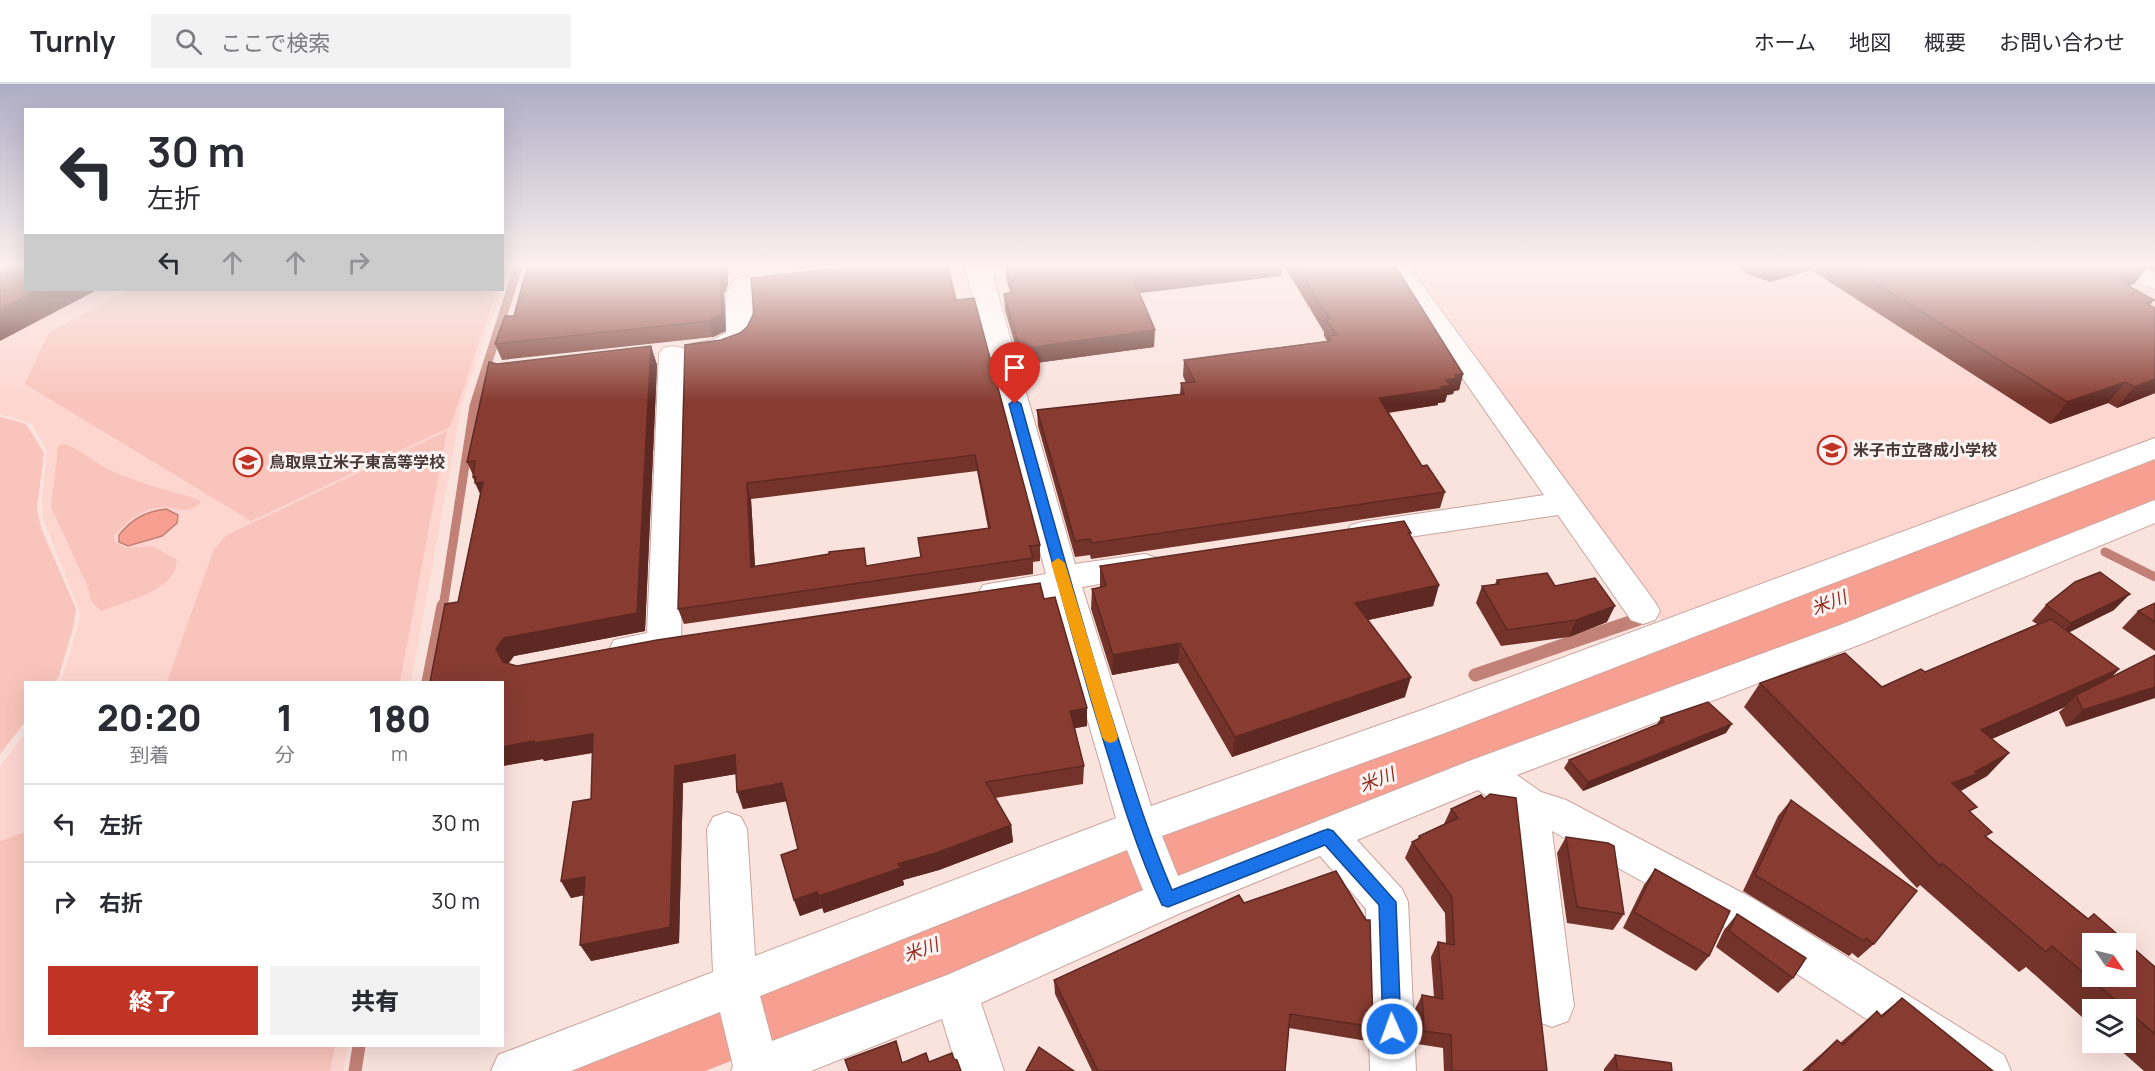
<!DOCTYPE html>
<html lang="ja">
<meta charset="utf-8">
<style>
:root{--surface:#fff;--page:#f2f2f3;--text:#2b2b33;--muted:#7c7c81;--line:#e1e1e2;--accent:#c03325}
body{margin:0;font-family:Manrope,"Noto Sans JP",sans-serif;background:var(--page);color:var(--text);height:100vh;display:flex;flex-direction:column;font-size:22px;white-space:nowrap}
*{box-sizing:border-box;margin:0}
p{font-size:20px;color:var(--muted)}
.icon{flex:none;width:33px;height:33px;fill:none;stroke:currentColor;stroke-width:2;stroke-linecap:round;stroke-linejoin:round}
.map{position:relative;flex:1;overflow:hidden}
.details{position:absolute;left:24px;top:597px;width:480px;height:366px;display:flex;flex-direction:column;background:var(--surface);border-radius:0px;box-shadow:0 6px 24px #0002}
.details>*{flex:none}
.banner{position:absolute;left:24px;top:24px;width:480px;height:183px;border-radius:0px;box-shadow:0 6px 24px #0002;background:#fff;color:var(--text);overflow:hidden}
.needle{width:39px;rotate:124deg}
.controls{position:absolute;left:2082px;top:849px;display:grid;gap:12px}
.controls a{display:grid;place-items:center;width:54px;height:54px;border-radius:0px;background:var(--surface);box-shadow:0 6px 24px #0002;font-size:30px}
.pin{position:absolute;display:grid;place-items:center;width:51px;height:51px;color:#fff;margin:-62px -26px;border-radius:50% 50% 50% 0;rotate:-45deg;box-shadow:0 0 6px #0007}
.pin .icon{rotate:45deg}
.me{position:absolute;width:66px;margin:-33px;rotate:358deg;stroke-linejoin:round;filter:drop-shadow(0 0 4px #0008)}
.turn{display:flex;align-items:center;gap:21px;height:126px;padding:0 24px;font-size:27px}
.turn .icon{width:78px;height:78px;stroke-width:2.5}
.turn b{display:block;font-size:42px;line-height:51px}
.lanes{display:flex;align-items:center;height:57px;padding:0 24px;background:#0003;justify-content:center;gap:30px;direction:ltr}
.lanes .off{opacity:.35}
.eta{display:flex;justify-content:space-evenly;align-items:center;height:102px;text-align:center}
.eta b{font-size:36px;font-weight:800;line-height:42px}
.button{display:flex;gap:12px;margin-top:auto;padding:12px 24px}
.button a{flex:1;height:69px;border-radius:0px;background:var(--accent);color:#fff;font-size:24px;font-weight:800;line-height:69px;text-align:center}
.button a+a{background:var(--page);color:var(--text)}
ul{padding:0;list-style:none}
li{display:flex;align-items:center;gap:18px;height:78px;padding:0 24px;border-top:2px solid var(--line)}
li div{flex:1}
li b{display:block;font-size:22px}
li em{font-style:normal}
header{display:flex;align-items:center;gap:36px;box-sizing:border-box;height:84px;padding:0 30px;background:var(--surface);border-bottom:2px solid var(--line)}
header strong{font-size:28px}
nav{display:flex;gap:33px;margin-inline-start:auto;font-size:21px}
.search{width:420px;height:54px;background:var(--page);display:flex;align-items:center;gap:15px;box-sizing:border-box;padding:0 21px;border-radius:0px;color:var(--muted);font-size:22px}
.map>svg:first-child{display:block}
.built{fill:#fdd6d0}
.green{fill:#f9c4bb}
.water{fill:#f7a091;stroke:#c28176;stroke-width:1.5}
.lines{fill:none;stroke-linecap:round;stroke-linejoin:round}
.stream-far1{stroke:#c28176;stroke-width:9}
.stream{stroke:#c28176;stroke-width:13}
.river{fill:#f7a091;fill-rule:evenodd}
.minor-casing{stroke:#caa59e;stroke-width:2}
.minor{fill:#fff;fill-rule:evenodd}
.wall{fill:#74332a;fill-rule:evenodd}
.shaded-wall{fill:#5e2922}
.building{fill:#873b31;stroke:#5e2922;stroke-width:1.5;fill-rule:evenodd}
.route{fill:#1a73e8;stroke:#114b97;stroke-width:1.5}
.slow{fill:#f59e0b}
.labels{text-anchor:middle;stroke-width:6;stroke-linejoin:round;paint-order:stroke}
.poi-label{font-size:16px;font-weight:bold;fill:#483936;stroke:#fbf3f1;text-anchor:start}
.water-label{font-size:18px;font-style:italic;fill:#932e23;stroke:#fbf3f1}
</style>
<header>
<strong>Turnly</strong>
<div class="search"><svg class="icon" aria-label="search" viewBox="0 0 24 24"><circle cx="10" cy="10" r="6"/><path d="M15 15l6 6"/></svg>ここで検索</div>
<nav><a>ホーム</a><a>地図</a><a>概要</a><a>お問い合わせ</a></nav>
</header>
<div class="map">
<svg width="2155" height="987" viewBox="0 0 2155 987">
<rect width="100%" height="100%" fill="#fae2dd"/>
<!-- built -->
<path class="built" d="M0 180 26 206H502L462 319 411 598H61L81 531 43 434 42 416 47 366 32 340 0 330Z
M1403 180H2093L2155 200V355L1666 540 1651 526Z
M25 650 26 962H348L343 987H0V682Z"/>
<!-- green -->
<path class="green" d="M129 206H497L450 343 251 437 25 300 49 248Z
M0 333 26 340 44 369 37 424 41 444 76 525 73 544 59 592 55 598H26L25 638 0 670Z
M447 347 400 598H167L214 465 227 451Z
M64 360C81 365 93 378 109 386 137 399 169 406 199 416L201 419 189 426C181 427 173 423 165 423 142 424 129 436 114 451L115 458 126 464 152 462 176 475C181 505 122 519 101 527L92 518 87 501 51 423 58 364 59 361Z
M25 748 26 962H335L330 987H0V757Z"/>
<!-- water -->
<path class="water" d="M166 425 178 431 177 439 162 452 128 462 119 458V451C133 434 145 428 166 425Z"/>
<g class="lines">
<!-- stream-far1 -->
<path class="stream-far1" d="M2105 468 2155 493
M443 524 474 322 519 180"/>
<!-- stream -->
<path class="stream" d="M1475 591 1639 535
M428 598 443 522
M355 987 359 962"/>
<!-- river -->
<path class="river" d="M2155 372V415L1501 676 1271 772 1148 816 705 987H548L561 955 642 923 1135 750 1233 718 1449 634 2134 378Z"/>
<!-- minor casing -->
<g class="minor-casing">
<path id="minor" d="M962 180H1058L1055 185 993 193 1075 480 1145 470 1157 474 1161 482 1157 490 1082 503 1151 722 1419 627 2155 354V375L1445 649 1162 752 1178 792 1469 677 1840 541 2155 416V439L1864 559 1517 691 1541 708 1566 716 1754 815 2004 971 2011 987H1947L1724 843 1552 747 1574 922 1568 937 1552 943 1536 937 1530 922 1510 729 1478 706 1357 756 1402 805 1408 818 1416 987H1370L1366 825 1320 772 1183 828 981 919 1004 987H958L942 935 811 987H731L733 982 720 928 571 987H491L498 971 713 888 707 745 713 733 727 728 741 733 747 745 755 872 1116 734 1052 513 995 522 983 519 978 510 983 501 1046 490 966 187ZM1127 766 1143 806 947 891 772 957 760 912Z
M1383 180H1407L1655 518 1660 527 1655 536 1643 540 1631 536 1558 431 1362 460 1351 457 1346 449 1351 441 1362 438 1544 411Z
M2093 180H2128L2155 189V205L2096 185Z
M743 193 752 196 756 201 752 210V253C741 270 710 276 691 272L687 266 691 260 712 256 726 249V210L734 196Z
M673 262 683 264 687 270 681 559 676 568 626 579 614 576 609 566 614 556 647 549 659 270 663 264Z"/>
</g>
<!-- minor -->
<use href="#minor" class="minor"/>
</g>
<!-- wall -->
<path class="wall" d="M528 180H729H728V201L724 210 726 247 713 253 502 276 495 260 514 232Z
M799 180H848L800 185Z
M1006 180H1283L1281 192 1139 209 1154 263 1021 281 1005 226 1004 210 1010 209 1006 194Z
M1283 180H1394L1463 290 1459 306 1454 307 1453 310 1447 311 1445 318 1438 319V321L1388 329 1422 382 1445 408 1440 424 1091 475 1090 471 1075 473 1038 342 1037 326 1180 310 1181 299H1186L1183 292 1184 276 1327 257 1324 252V248Z
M1733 180H2155V187L2147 184 2134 200 2129 202 2154 216 2150 221 2155 224V309L2117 324 2108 319 2050 340 1811 186 1770 198 1747 190Z
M956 216 1040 461V477L1033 478V490L684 540 678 525 721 256 740 249ZM977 387 988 444 921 473 867 482 755 483 751 415Z
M651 262 657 281 645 547 514 572 508 580 517 582 1044 515 1087 642 1075 644 1084 682 1083 700 995 714 1011 741 1013 758 939 786 903 796 904 801 824 829 822 824 800 832 794 816 798 765 787 717 743 725 736 690 683 699 679 859 591 877 584 811 571 814 561 797 591 715 593 669 544 677 543 675 502 682V598L458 518 480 410 475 399 473 393V391L467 378 497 280Z
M1410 452 1439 501 1433 522 1368 536 1405 613 1232 673 1178 579 1112 591 1091 525 1092 505 1100 504V482Z
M1497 496 1555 502 1607 538 1569 553 1501 562 1476 519 1482 502 1495 500Z
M2155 519V567L2122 544 2138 527Z
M2046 521 2114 526 2069 548 2119 585 2111 594 2155 571 2066 643 2059 628 2065 623 1992 655 2009 669 1987 692 1960 707 1971 728 1987 753 2088 834 2155 883V987H2144L2111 958H2126V926H2092V942L2026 883 2019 888 1920 801 1917 804 1744 623 1760 599 1882 603 1925 588 2037 540 2032 537Z
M1661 634 1726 649 1583 707 1564 684 1569 676 1657 640Z
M1481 711 1547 987H1444L1443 964 1417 960 1415 925 1422 911 1434 913 1431 873 1438 858 1446 860 1445 829 1405 774 1412 758 1417 756 1419 752 1444 740 1451 725Z
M1791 716 1874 860 1858 874 1852 869 1849 872 1743 807 1778 732Z
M1566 753 1624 830 1613 846 1567 839 1557 769Z
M1655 785 1709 872 1696 887 1623 844 1644 801Z
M1244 819 1373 943 1367 957 1289 944 1285 987H1092L1055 910 1054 896Z
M1737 830 1793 894 1778 909 1716 863 1724 846Z
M1902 914 1993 987H1802L1837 956 1840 959 1877 927 1881 931Z
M1615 971 1672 987H1604V985Z"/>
<!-- shaded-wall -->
<path class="shaded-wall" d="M724 180H729H728V201L724 210 726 247 713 253 709 237Z
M1257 180H1283L1281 192 1133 210V194Z
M1779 180H1815L1811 186 1770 198Z
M2150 180 2134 200 2099 215 2114 194Z
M38 206H97L0 257V225Z
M1155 246 1154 263 1021 281 1020 265Z
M651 262 657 281 645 547 514 572 506 583 496 565Z
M1463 290 1459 306 1454 307 1453 310 1447 311 1445 318 1438 319V321L1376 330 1379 314 1446 296 1455 291Z
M2155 295V309L2117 324 2134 303Z
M2125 298 2108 319 2050 340 2067 318Z
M473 393H476L483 398 484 417Z
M747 399 751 415 756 499 751 483Z
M1439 501 1433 522 1350 540 1355 519Z
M2130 510 2114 526 2056 555 2071 539Z
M1615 522 1607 538 1569 553 1576 536Z
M1180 559 1178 579 1112 591 1113 571Z
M2119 585 2095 609 2076 611 2065 623 1959 669 1981 646Z
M1411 593 1405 613 1232 673 1235 653Z
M2155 603V614L2066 643 2083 626Z
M1087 624V642L1071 645 1070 627Z
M1732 640 1726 649 1583 707 1588 698Z
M593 650 602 667 544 677 543 675 502 682V663L534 657Z
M2009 669 1987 692 1961 707 1952 699 1975 688Z
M735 671 742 689 683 699 679 859 591 877 580 861 675 682Z
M782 699 788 717 743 725 737 708Z
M1011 741 1013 758 939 786 903 796 904 801 824 829 819 812 898 780Z
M585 793 595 809 571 814 561 797Z
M817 808 822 824 800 832 794 816Z"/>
<!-- building -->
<path class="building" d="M0 180H26V206H38L0 225Z
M528 180H724V185L720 194 722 230 709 237 495 260 505 232H514Z
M877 180H947L956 216 974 214 1040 461 1030 462 1033 474 678 525 685 261 721 256 740 249 747 243 754 229 751 194ZM975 371 990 444 918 454 921 473 866 482 864 464 829 468V470L751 483 747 399Z
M1006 180H1257L1133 194 1155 246 1020 265 1004 210 1013 208Z
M1295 180H1394L1463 290 1455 291 1457 294 1446 296 1450 301 1441 303 1442 305 1379 314 1422 382 1427 381 1445 408 1092 459 1090 455 1075 457 1037 326 1184 310 1181 299 1195 298 1184 276 1331 257 1328 252 1337 251 1326 236 1330 235Z
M1845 180H2150L2114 194 2154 216 2146 219 2155 224V295L2134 303 2125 298 2067 318Z
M651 262 637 529 504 554 496 565 503 578 517 582 657 556 1040 499 1044 515 1055 513 1087 624 1070 627 1084 682 986 698 1011 741 936 769 898 780 901 784 819 812 817 808 794 816 781 771 798 765 782 699 737 708 735 671 675 682 670 843 580 861 585 793 561 797 573 718 591 715 593 650 534 659V657L502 663V598H430L445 520 458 518 483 398 475 399 476 393H473L475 377 467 378 489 278 497 280Z
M1404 437 1411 449H1409L1439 501 1355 519 1411 593 1235 653 1180 559 1113 571 1092 505 1106 502 1100 482Z
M2100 488 2130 510 2071 539 2046 521 2075 498Z
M1547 489 1555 502 1595 494 1615 522 1576 536 1507 546 1482 502 1499 500 1497 496Z
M2155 519V538L2138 527Z
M2051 535 2119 585 1981 646 2009 669 1975 688 1977 690 1952 699 1977 723 1969 727 1992 748 1985 752 2088 835 2094 830 2155 883V950L2052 862 2046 868 1942 779 1940 782 1760 599 1845 569 1882 603 1921 585 1925 588ZM2092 860H2126V892H2092Z
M2155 571V603L2083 626 2076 611Z
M1708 618 1732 640 1588 698 1569 676 1664 638 1661 634Z
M1490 710 1516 714 1547 987H1452L1451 951 1424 947 1422 911 1443 915 1438 858 1454 861 1452 813 1412 758 1420 754 1419 752 1458 734 1451 725 1481 711 1484 715Z
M1791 716 1917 807 1874 860 1866 854 1864 857 1755 791Z
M1566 753 1608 759 1614 762 1624 830 1577 823Z
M1655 785 1730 827 1709 872 1634 828Z
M1336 787 1366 836H1370L1373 943 1290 930 1285 987H1098L1054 896 1239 811 1244 819Z
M1737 830 1806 874 1793 894 1729 847Z
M1902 914 1993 987H1811L1808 985 1837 956 1843 961 1877 927 1882 933Z
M896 957 902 979 926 969 929 978 952 969 954 975 957 976 961 987H849L845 976Z
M1039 963 1074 987H1026Z
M1615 971 1671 979 1672 987H1618Z"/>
<!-- sky -->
<linearGradient id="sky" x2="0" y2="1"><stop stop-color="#aeacc5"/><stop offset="0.57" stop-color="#fdf2f0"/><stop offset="1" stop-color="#fdf2f0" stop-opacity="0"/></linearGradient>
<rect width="2155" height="318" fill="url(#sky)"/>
<!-- route -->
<path class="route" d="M1015 316 1021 320C1048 418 1075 515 1105 613 1126 678 1145 743 1172 806L1322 747 1328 745 1333 747 1396 818 1401 945 1398 951 1392 954 1385 951 1383 945 1379 821 1325 761 1168 823 1162 821C1132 756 1113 687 1092 619 1063 519 1036 420 1009 320Z"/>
<!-- slow -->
<path class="slow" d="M1058 474 1065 479 1118 653 1116 657 1110 659 1105 657 1102 653 1051 479Z"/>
<!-- icons -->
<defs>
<g id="school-ring" transform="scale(1.5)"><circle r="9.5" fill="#fbf3f1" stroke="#c03325" stroke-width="1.5"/><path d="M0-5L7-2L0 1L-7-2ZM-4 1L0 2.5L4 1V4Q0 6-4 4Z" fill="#c03325"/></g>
</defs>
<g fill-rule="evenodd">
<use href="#school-ring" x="1832" y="366"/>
<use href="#school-ring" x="248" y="378"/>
</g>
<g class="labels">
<!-- poi labels -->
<g class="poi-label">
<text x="1853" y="372">米子市立啓成小学校</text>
<text x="269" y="384">鳥取県立米子東高等学校</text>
</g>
<!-- water labels -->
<g class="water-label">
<text transform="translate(1829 519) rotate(-21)" y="6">米川</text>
<text transform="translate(1377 696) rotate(-21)" y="6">米川</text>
<text transform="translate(921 866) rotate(-20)" y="6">米川</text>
</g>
</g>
</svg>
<div class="controls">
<a><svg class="needle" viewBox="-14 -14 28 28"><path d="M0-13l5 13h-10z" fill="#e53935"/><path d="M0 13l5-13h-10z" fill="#7c7c81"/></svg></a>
<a><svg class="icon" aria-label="layers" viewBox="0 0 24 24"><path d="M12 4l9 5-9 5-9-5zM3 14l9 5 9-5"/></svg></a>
</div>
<div class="pin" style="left:1015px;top:320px;background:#d93025"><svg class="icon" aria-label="arrive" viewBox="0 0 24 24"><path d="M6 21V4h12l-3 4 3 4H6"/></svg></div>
<svg class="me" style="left:1392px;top:945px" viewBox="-20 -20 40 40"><circle r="17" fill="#1a73e8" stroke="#fff" stroke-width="3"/><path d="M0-11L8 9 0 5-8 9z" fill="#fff"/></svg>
<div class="banner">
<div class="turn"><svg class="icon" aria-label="left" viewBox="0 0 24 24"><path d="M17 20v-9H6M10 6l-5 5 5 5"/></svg><div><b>30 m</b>左折</div></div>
<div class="lanes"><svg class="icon" aria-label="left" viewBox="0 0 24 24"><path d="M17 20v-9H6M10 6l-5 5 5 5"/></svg><svg class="icon off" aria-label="ahead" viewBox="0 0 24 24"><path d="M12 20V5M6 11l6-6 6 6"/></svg><svg class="icon off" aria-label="ahead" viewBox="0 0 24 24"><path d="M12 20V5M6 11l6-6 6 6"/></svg><svg class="icon off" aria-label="right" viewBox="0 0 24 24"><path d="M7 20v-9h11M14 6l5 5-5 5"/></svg></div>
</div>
<section class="details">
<div class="eta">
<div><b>20:20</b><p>到着</p></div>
<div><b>1</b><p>分</p></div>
<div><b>180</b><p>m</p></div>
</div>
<ul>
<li><svg class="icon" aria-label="left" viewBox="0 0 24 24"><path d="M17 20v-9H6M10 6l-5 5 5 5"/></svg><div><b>左折</b></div><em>30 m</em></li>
<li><svg class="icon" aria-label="right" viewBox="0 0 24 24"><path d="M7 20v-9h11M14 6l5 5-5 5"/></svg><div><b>右折</b></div><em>30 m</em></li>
</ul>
<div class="button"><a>終了</a><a>共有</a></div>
</section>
</div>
